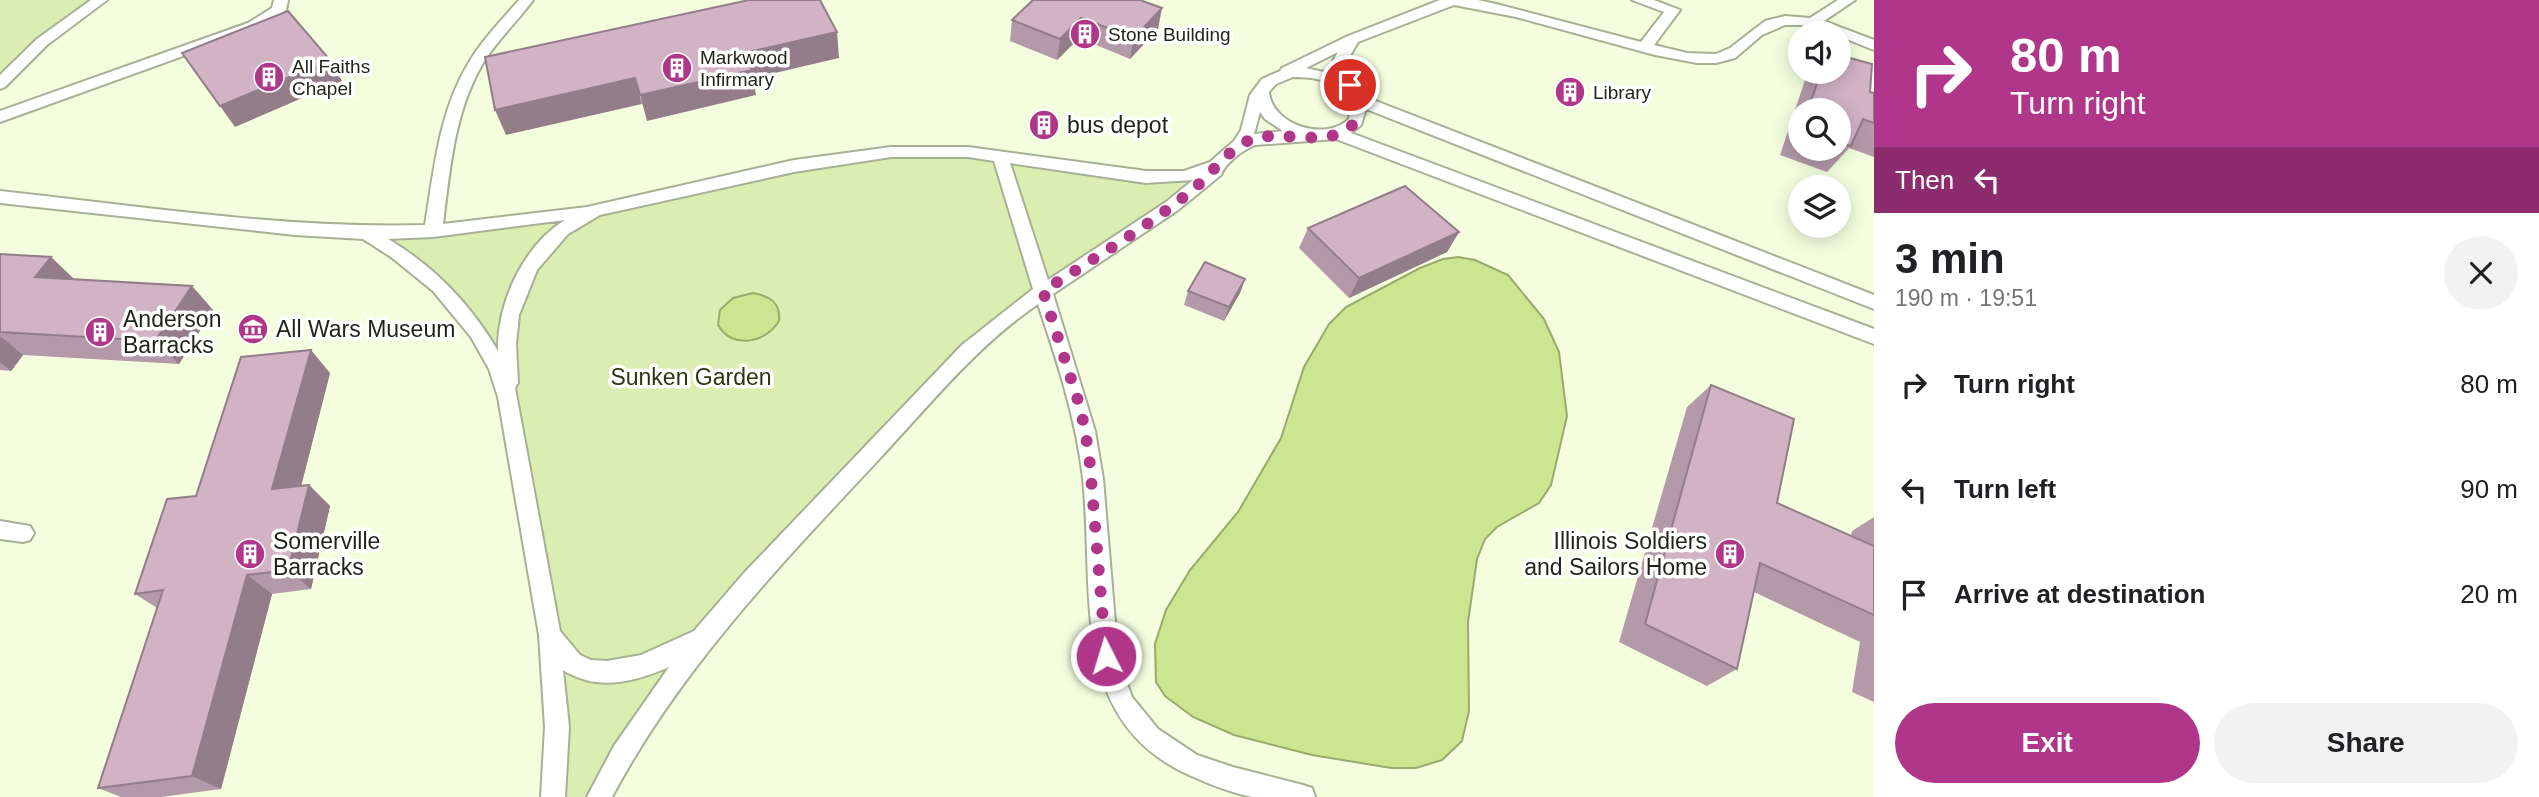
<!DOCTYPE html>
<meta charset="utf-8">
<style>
:root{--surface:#fff;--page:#f2f2f2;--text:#202124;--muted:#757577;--accent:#b03689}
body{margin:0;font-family:Helvetica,sans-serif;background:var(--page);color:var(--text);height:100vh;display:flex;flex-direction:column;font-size:26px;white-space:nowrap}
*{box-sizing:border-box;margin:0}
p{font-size:23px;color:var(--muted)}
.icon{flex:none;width:38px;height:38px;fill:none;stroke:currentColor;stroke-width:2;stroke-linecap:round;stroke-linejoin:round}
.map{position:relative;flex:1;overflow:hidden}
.drawer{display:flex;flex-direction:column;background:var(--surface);width:665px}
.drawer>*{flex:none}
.banner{background:#b03689;color:#fff;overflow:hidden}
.fabs{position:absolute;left:1788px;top:21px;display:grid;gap:14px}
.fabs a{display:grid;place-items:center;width:63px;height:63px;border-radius:50%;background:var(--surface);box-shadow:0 4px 18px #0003;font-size:35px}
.pin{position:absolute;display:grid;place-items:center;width:60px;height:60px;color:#fff;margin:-30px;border:4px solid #fff;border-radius:50%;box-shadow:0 2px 7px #0007}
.me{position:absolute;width:77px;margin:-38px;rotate:355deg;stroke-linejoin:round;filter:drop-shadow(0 0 5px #0008)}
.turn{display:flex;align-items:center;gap:24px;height:147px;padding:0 21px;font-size:32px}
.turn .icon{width:91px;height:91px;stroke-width:2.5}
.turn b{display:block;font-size:49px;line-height:60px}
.then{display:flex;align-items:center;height:66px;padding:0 21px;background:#0003;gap:14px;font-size:26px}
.round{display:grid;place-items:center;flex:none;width:74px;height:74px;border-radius:37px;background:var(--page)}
.overview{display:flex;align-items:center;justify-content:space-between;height:119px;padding:0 21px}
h1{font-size:42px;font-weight:700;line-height:52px}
.cta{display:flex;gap:14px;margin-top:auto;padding:14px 21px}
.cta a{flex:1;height:80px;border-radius:42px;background:var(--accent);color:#fff;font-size:28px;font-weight:700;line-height:80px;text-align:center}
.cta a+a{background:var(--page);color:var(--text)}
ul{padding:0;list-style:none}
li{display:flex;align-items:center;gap:21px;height:105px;padding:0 21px}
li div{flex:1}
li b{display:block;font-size:26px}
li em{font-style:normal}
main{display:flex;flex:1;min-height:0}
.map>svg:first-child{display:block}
.green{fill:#dbeeb2}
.water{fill:#cce590;stroke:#98ab6c;stroke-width:2}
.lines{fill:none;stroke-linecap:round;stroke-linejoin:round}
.lane-casing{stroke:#a7b094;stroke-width:4}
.lane{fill:#fff;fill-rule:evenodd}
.wall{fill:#b49aa9;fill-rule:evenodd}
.shaded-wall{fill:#927d89}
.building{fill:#d1b3c4;stroke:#927d89;stroke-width:2}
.route{stroke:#b03689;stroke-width:12;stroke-dasharray:0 21.6}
.labels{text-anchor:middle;stroke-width:7;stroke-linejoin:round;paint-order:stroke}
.far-poi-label{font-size:19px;fill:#1f2318;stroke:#fff;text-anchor:start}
.poi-label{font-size:23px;fill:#1f2318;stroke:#fff;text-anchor:start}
.park-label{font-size:23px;fill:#2d3613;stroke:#fff}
</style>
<main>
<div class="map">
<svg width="1874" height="797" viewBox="0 0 1874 797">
<rect width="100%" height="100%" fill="#f4fedf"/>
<!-- green -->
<path class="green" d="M0 0H100L0 84Z
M928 151 1146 177 1196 174 1194 190 1020 307 752 580 599 797H553L557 727 498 368 439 286 366 233 518 222 794 166Z"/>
<!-- water -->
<path class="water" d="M1458 257 1475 260 1508 275 1544 319 1559 352 1567 416 1551 485 1539 503 1497 527 1485 539 1477 559 1468 622 1469 711 1462 741 1442 760 1416 768H1391L1312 755 1234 735 1193 717 1165 696 1156 682 1155 644 1166 610 1190 570 1238 512 1281 438 1304 367 1329 324 1346 307 1420 268 1443 259Z
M753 293C770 296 781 303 779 321 766 343 732 350 718 325L720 310 733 298Z"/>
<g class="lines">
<!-- lane casing -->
<g class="lane-casing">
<path id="lane" d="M91 0H107L47 45 5 87 0 89V75L37 39Z
M274 0H288L286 10 258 29 0 122V111L248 23 272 8Z
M519 0H533C517 22 497 40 483 63 454 112 450 169 443 224L587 207 794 160 891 147H968L1146 171H1184L1210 162 1234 141 1241 130 1250 95 1262 79 1280 71 1282 68 1348 36 1440 0H1478L1496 4 1641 42 1664 12 1632 0H1654L1680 10 1654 45 1687 53 1716 54 1730 48 1765 21 1785 16 1810 18 1838 0H1855L1824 21 1874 40V50L1839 36V33L1800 25H1785L1762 35 1735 58 1716 63H1697L1655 55 1516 17 1454 5 1358 42 1347 61 1363 96 1874 295V309L1366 109 1361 125 1351 133 1874 329V344L1336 139 1255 145C1243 150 1225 163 1221 175L1178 210 1053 294 1095 431 1103 479 1117 646 1124 676 1132 697 1158 729 1197 755 1233 767 1303 785 1312 788 1315 797C1295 797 1272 797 1252 797 1233 793 1214 786 1196 778 1066 724 1095 594 1083 478 1076 418 1057 361 1038 304 978 345 931 403 882 456 783 562 681 667 612 797H587L614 746 669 667C634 682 598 692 563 670L569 727 565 797H541L545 727 539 635 498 397 489 369 471 337 433 291 391 257 363 239 295 235 0 203V191C141 206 283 229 425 225 434 170 439 112 468 64 482 40 501 21 519 0ZM1338 52 1333 61 1337 75 1306 68ZM1293 77C1317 77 1344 81 1351 108L1349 119C1325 142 1272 125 1269 92L1276 84ZM1260 112 1265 119 1283 131 1254 134ZM891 157H968L994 161 1033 289 962 345 744 573 694 631 641 655 607 661 591 660 580 655 560 631 515 388 518 383 516 344 519 315 537 270 568 234 600 215 794 172ZM1010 163 1146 183 1193 180 1166 202 1048 280ZM565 220C523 246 497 303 498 351 471 305 434 266 388 239L433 237Z
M0 521 30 526 34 533 30 540 23 542 0 539Z"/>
</g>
<!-- lane -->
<use href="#lane" class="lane"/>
</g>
<!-- wall -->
<path class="wall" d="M1033 0 1158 29 1130 59 1079 38 1057 60 1010 41 1012 20Z
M1810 72H1839L1870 92 1874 93V157L1849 148 1827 172 1780 155 1806 77ZM1801 110H1839V149H1801Z
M1308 228 1459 232 1447 252 1349 298 1299 248Z
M0 254 51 257 74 279 192 286 213 310 179 364 23 355 11 371 0 370Z
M1245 279 1240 293 1224 321 1184 305 1188 291Z
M330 373 301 486 309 485 330 506 311 589 272 594 221 789 161 797H121L98 788 157 608 135 594 196 496Z
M1711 385 1777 503 1851 536 1852 531 1874 517V702L1852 692 1860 642 1754 592 1737 669 1707 686 1619 642 1687 407Z"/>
<!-- shaded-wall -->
<path class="shaded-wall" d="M1162 8 1158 29 1130 59 1134 38Z
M1081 18 1079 38 1057 60 1060 39Z
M837 32 839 58 753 78 756 95 647 121 640 95 744 53Z
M330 60 342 81 235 127 220 106Z
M635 78 642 104 506 135 495 110Z
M1459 232 1447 252 1349 298 1359 278Z
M51 257 76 281 35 277Z
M1245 279 1240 293 1224 321 1229 307Z
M192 286 213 310 179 364 155 341Z
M0 336 23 355 11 371 0 362Z
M311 350 330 373 295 510 272 489Z
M309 485 330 506 311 589 288 570Z
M247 575 272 594 221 789 192 776Z"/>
<!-- building -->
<path class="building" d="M749 0H820L837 32 744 53 752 70 640 95 635 78 495 110 485 57Z
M1033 0H1140L1162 8 1134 38 1081 18 1060 39 1012 20Z
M288 11 330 60 220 106 182 53Z
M1839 55 1872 64 1870 92 1874 93V123L1863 119 1851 146 1839 143V110H1808L1821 72H1839Z
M1405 186 1459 232 1359 278 1308 228Z
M0 254 51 257 35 277 192 286 155 341 0 332Z
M1205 262 1245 279 1229 307 1188 291Z
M311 350 272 489 309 485 288 570 247 575 192 776 98 788 163 590 135 594 167 499 196 496 241 357Z
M1711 385 1794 419 1777 503 1874 546V615L1760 563 1737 669 1645 624Z"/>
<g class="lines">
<!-- route -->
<path class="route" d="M1106 656 1089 454 1081 410 1043 291C1093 259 1144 229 1190 192 1208 178 1230 147 1250 140 1281 128 1322 149 1350 127 1367 115 1357 99 1350 85"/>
</g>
<!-- icons -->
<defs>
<g id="building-disc" transform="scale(1.575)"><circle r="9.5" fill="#b03689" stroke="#fff"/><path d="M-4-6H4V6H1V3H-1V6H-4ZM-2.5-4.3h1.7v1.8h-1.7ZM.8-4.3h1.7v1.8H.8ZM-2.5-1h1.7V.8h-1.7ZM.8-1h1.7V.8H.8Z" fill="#fff"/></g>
<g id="museum-disc" transform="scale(1.575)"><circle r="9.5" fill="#b03689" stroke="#fff"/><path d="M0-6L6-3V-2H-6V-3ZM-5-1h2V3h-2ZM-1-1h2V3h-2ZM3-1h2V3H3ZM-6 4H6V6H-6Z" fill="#fff"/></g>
</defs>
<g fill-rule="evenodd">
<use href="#building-disc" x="1085" y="34"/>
<use href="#building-disc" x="677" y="68"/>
<use href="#building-disc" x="269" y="77"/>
<use href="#building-disc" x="1570" y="92"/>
<use href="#building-disc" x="1044" y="125"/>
<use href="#museum-disc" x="253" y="329"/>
<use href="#building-disc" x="100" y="332"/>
<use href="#building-disc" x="250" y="554"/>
<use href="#building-disc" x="1730" y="554"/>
</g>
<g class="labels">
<!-- far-poi labels -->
<g class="far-poi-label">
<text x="1108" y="41">Stone Building</text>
<text x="700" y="64">Markwood<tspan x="700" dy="22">Infirmary</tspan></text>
<text x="292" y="73">All Faiths<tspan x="292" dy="22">Chapel</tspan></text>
<text x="1593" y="99">Library</text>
</g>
<!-- poi labels -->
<g class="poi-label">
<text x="1067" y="133">bus depot</text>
<text x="123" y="327">Anderson<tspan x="123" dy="26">Barracks</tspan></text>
<text x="276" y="337">All Wars Museum</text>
<text x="273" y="549">Somerville<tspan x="273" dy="26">Barracks</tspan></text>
<text x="1707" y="549" text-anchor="end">Illinois Soldiers<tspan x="1707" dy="26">and Sailors Home</tspan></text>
</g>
<!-- park labels -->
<g class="park-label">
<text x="691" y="385">Sunken Garden</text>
</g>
</g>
</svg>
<div class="fabs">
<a><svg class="icon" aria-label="sound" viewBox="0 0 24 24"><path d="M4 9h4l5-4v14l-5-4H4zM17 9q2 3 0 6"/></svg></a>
<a><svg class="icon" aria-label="search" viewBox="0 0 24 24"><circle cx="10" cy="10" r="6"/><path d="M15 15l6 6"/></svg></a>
<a><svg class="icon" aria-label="layers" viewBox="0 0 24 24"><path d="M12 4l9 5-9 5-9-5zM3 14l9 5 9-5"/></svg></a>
</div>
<div class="pin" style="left:1350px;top:85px;background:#d93025"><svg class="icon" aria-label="arrive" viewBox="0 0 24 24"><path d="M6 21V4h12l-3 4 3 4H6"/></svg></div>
<svg class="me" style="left:1106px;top:656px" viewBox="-20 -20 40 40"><circle r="17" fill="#b03689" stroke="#fff" stroke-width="3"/><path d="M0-11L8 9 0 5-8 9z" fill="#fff"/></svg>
</div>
<section class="drawer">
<div class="banner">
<div class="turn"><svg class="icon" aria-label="right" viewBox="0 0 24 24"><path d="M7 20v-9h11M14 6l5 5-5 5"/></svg><div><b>80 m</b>Turn right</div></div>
<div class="then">Then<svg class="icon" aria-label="left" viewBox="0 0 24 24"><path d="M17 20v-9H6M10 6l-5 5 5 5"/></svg></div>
</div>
<div class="overview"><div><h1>3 min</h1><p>190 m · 19:51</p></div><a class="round"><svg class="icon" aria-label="close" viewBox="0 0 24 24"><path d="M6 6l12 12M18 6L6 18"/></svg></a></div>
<ul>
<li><svg class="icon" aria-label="right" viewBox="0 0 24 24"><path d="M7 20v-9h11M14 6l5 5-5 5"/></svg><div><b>Turn right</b></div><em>80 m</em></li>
<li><svg class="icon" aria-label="left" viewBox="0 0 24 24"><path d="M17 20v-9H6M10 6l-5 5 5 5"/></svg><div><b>Turn left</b></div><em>90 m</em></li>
<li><svg class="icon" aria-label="arrive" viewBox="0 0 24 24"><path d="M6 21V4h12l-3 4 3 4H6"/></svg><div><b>Arrive at destination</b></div><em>20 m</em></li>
</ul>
<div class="cta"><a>Exit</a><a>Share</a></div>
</section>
</main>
